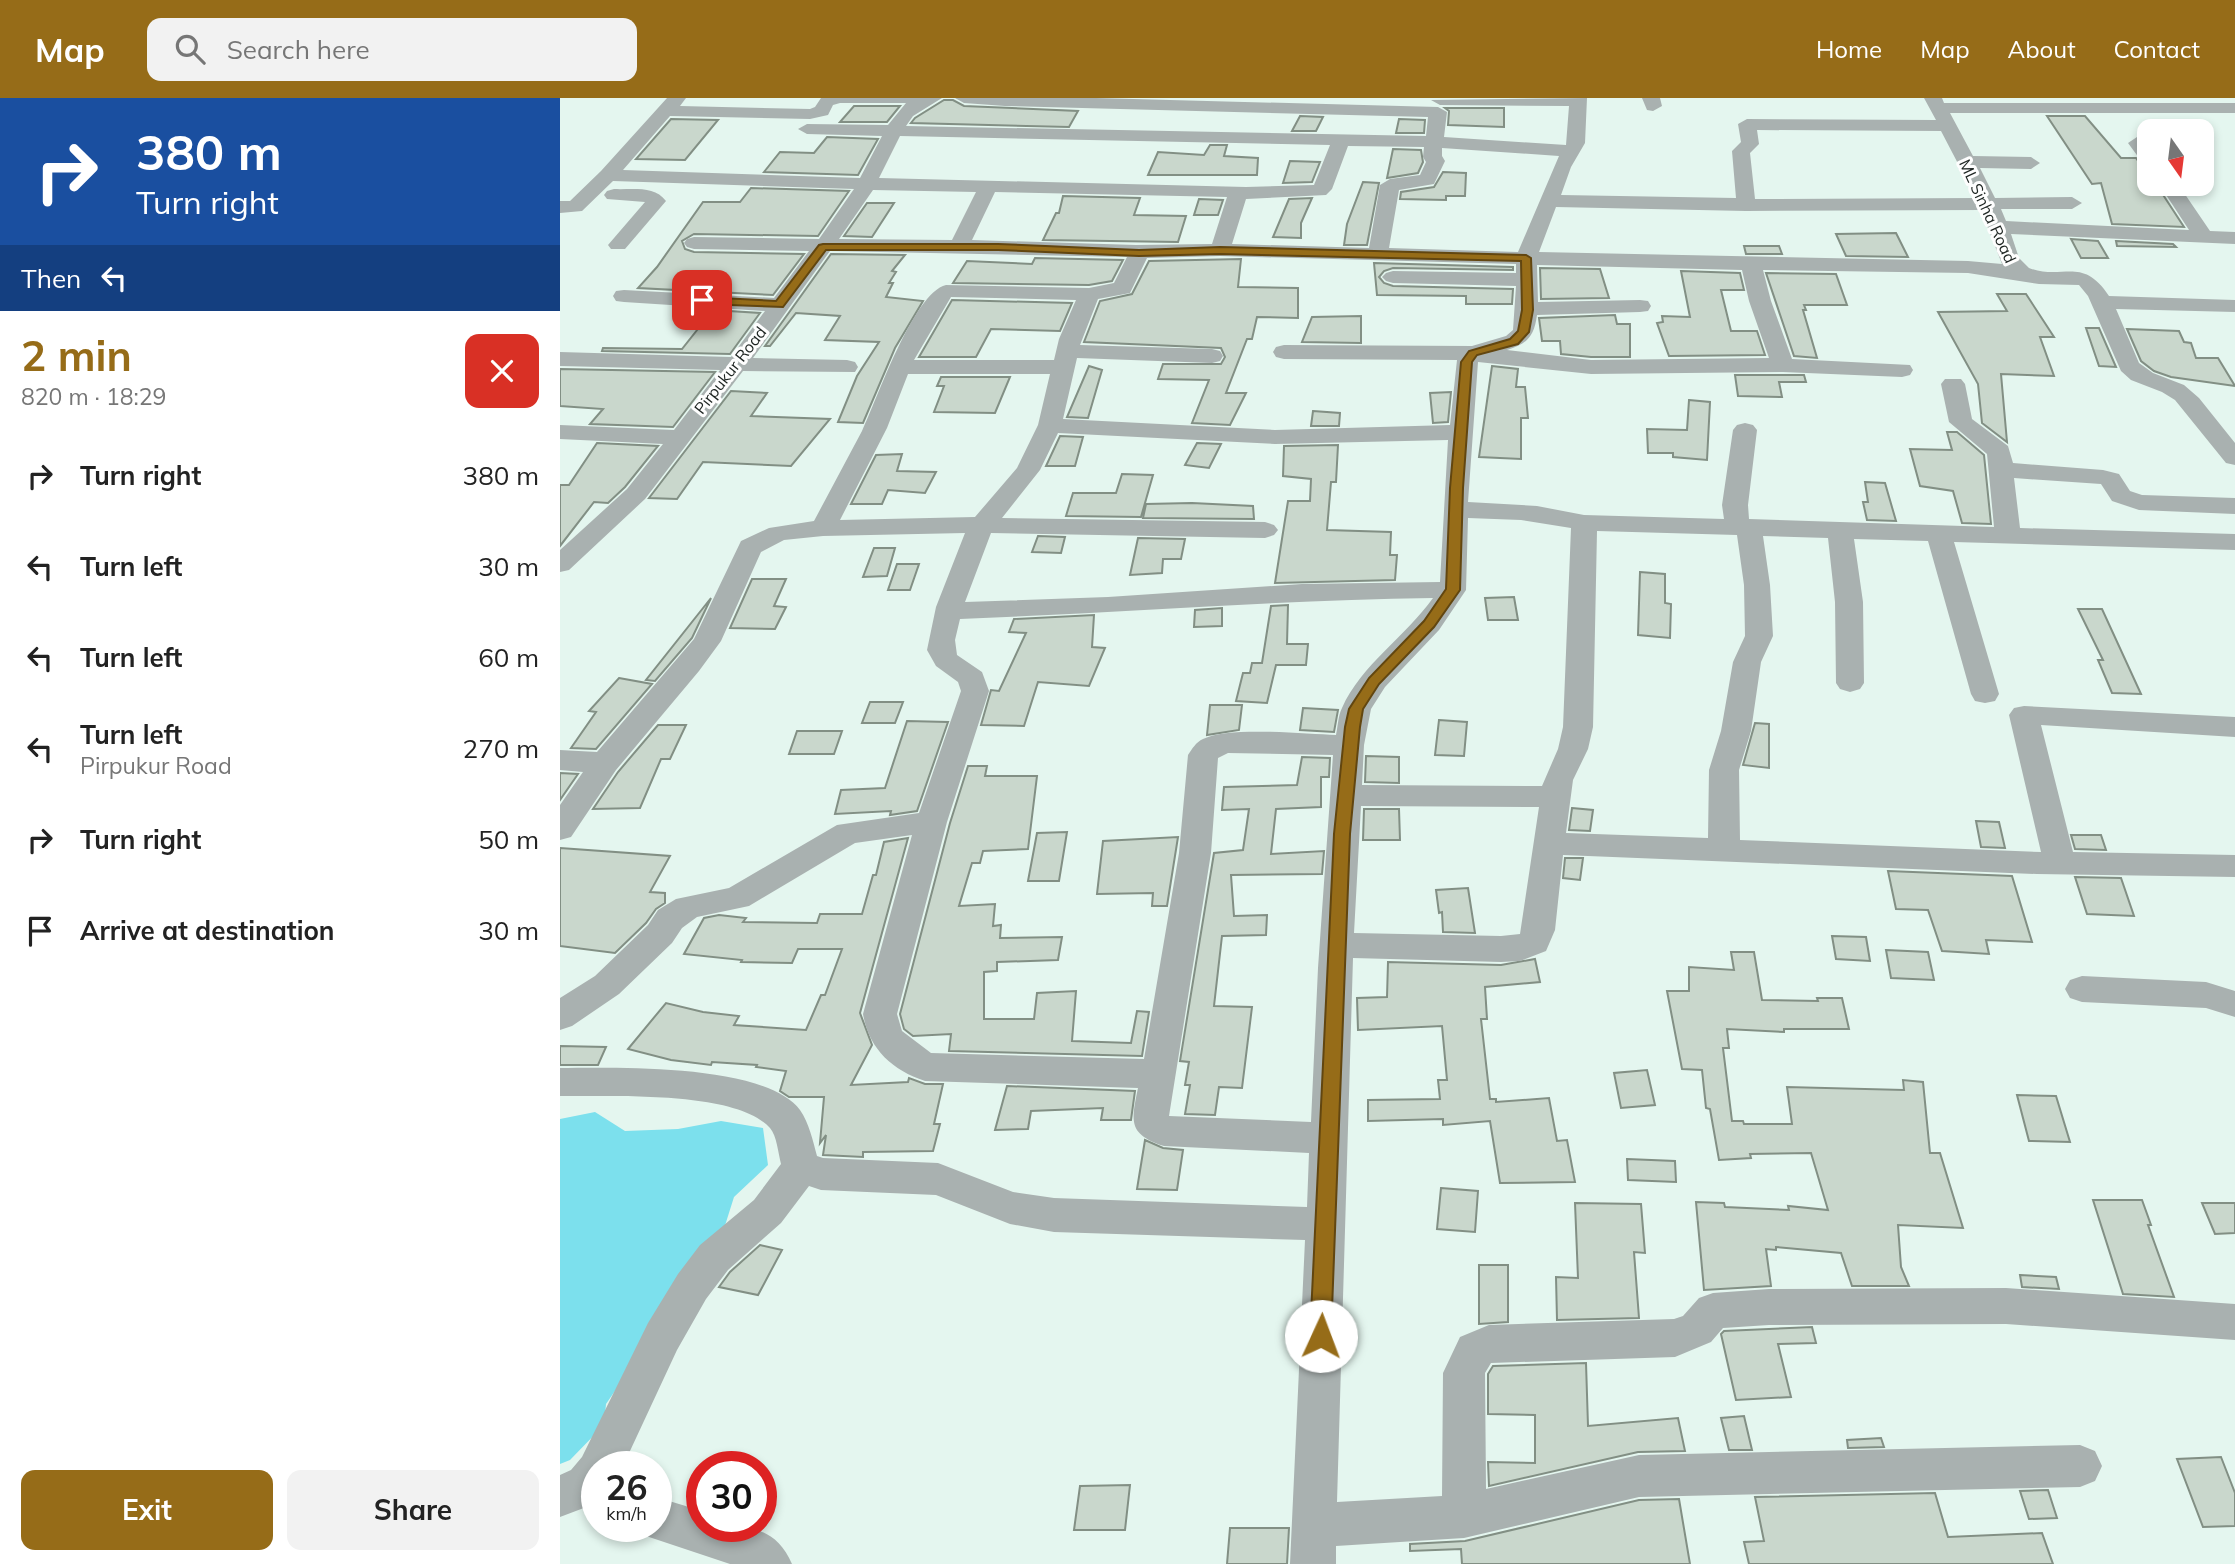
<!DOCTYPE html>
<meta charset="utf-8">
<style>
:root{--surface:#fff;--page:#f2f2f2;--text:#222;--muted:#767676;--accent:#966c18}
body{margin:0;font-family:Mulish,sans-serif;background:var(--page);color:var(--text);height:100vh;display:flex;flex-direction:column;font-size:26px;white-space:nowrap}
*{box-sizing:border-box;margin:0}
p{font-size:23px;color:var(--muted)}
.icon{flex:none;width:38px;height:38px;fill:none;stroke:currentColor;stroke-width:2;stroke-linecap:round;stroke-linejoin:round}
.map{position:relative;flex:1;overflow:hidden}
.drawer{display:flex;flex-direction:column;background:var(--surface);width:560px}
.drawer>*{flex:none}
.banner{background:#1a4fa0;color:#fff;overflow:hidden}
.needle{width:46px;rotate:166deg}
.buttons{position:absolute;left:1577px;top:21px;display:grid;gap:14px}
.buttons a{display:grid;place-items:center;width:77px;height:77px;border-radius:14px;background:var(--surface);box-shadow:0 4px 10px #0003;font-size:35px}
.speed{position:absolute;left:21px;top:1353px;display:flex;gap:14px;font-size:35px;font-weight:700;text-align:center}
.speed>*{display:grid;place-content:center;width:91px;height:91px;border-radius:50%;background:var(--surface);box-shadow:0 4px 10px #0003;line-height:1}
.speed small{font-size:18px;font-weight:400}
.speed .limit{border:10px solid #d22;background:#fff;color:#111}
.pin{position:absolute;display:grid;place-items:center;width:60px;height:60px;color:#fff;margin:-30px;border-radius:14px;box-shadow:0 4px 10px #0006}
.me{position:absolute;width:77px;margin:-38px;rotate:2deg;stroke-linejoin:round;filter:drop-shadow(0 0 5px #0008)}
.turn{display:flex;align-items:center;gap:24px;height:147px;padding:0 21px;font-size:32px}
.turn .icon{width:91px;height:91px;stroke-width:2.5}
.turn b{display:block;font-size:49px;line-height:60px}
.then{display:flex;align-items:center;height:66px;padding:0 21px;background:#0003;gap:14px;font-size:26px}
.round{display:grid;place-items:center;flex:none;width:74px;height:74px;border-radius:14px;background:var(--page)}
.overview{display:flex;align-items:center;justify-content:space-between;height:119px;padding:0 21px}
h1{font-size:42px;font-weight:700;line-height:52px;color:var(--accent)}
.primary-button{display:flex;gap:14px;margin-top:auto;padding:14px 21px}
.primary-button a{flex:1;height:80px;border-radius:14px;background:var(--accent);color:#fff;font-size:28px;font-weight:700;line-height:80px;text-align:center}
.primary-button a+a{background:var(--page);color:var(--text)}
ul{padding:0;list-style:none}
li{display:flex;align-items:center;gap:21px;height:91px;padding:0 21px}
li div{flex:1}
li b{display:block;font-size:26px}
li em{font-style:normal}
header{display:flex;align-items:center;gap:42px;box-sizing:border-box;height:98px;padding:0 35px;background:var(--accent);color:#fff}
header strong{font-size:33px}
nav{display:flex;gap:38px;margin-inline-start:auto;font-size:24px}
.search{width:490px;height:63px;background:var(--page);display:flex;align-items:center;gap:18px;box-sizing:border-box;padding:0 24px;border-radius:14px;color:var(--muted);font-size:26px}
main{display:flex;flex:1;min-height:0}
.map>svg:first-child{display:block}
.water{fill:#7ce0ed}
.building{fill:#c9d7cc;stroke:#828f84;stroke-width:2}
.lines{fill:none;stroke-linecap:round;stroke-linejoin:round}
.minor{fill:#a9b1b0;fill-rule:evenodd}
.route{fill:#966c18;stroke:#624610;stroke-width:2}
.labels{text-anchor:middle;stroke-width:6;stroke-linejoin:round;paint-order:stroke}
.far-street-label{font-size:16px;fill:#1d2421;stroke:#fefefe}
</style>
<header>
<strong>Map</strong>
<div class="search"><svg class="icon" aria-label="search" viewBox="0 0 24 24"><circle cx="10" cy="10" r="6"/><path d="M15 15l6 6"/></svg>Search here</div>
<nav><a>Home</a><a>Map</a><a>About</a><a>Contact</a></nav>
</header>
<main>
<section class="drawer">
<div class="banner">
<div class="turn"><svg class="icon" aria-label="right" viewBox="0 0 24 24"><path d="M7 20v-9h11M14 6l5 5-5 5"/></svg><div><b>380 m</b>Turn right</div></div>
<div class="then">Then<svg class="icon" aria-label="left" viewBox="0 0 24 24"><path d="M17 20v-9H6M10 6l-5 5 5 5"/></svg></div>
</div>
<div class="overview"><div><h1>2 min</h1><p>820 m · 18:29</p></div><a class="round" style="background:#d93025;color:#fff"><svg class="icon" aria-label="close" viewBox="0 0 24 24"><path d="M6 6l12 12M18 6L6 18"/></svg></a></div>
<ul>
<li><svg class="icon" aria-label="right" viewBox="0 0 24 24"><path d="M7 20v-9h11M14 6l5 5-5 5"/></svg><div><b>Turn right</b></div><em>380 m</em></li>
<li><svg class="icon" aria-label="left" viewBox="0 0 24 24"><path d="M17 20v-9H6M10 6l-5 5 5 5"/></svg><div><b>Turn left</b></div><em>30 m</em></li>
<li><svg class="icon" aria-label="left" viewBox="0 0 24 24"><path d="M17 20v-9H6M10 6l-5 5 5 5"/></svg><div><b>Turn left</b></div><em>60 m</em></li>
<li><svg class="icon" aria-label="left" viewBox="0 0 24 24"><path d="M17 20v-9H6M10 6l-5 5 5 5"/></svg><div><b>Turn left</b><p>Pirpukur Road</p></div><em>270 m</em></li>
<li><svg class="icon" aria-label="right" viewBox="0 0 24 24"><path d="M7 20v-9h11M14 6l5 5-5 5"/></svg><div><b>Turn right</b></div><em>50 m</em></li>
<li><svg class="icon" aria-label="arrive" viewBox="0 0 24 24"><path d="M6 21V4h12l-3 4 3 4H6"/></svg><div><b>Arrive at destination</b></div><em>30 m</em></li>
</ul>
<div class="primary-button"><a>Exit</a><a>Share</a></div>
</section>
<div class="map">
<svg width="1675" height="1466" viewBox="0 0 1675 1466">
<rect width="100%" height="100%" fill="#e4f6ef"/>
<!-- water -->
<path class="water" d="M35 1014 65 1033 118 1031 161 1023 203 1030 208 1067 174 1099 162 1137 46 1306 44 1327 10 1362 0 1366V1021Z"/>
<!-- building -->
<path class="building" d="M384 2H393L404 8 518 13 509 29 351 25 355 20Z
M294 8H340L327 24H280Z
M885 10H944V29L888 27 889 13Z
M740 18 763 19 756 33H732Z
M1487 18H1525L1561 60H1576L1581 67 1589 68V86H1596L1624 129 1552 126 1541 85 1532 86Z
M111 21 158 22 125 62 76 61Z
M839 21 865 22 864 35H836Z
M267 39 318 41 298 77 204 74 220 54 254 55Z
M650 47H667L664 58 698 60 697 77H588L598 54 644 57Z
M833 51 861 52 863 64 858 75 827 80Z
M730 63 760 64 752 84 723 85Z
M883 74 906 75 905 98H886V102L840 101 841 94 874 89Z
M803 84 819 85 807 147H784L787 126Z
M191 90 289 93 258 138 134 136 122 143 125 151 134 154 244 156 213 197 78 190 97 169 143 104H180Z
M503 98 580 100 574 117 626 118 618 144 483 142 496 115H499Z
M752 100 741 125V140L713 139 729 101Z
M639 101 663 102 658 117H634Z
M307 105H334L312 139 284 138Z
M1336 135 1348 159 1286 158 1276 136Z
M1511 141 1538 143 1548 160H1521Z
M1556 143 1613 146 1616 149 1557 148Z
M1184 148H1219L1222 156H1186Z
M271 156 345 157 332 173 336 174 329 185H333L326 199 363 203 335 250 303 325 278 324 297 278 319 244 265 242 280 218 236 215 210 248H205Z
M475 160 563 162 552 183 529 187 393 185 407 163 472 166Z
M681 161 678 189 738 190V220L697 219 692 241H687L666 295H686L670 327 632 325 649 282 598 281 603 266H661L665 259 661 250 524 244 540 203 572 196 589 163Z
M814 165 953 169V172L833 170 824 173 819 179 824 185 833 188 953 191 952 206H906V198L817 197Z
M980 170 1040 171 1049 200 981 201Z
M1121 173 1180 175 1184 192H1161L1171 233H1197L1205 257 1109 258 1097 225 1103 224 1102 218 1130 219Z
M1206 175 1276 176 1287 207H1244L1246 212H1243L1257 260 1234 258Z
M1437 196H1466L1494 239H1480L1494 278 1441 276 1447 344 1422 325 1418 286 1378 214 1447 213Z
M392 202 512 205 500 233 431 231 416 259H359Z
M153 212 200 215 170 256 42 253 43 250 122 251Z
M1055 217 1057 226H1070V259H1031L1001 256 1000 243H982L979 220Z
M801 218V245L742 244 752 219Z
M1526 230H1539L1556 269 1539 268Z
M1567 231 1619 233 1624 244 1631 245 1636 260H1658L1675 288 1611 279 1594 273 1581 263Z
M529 268 542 272 528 320 507 319Z
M932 268 958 271 956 289H965L968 320H961V361L919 359Z
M0 271 155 274 113 329 30 326 43 311 0 308Z
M1175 277H1244L1246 284H1219L1222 299 1178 298Z
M381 279H450L435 315 374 314 384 288H377Z
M171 293 207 295 191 318 270 321 231 368 143 364 117 401 89 400Z
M891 294 888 324 873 325 870 295Z
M1129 302 1150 304 1147 362 1113 359V355H1088L1087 331 1127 332Z
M753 313 780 315 779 328H751Z
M1387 334H1397L1424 357 1431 426 1402 425 1393 393 1360 388 1350 351 1392 352Z
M500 338 523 339 515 368H486Z
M37 345 98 348 65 389 48 405 34 404 0 448V387H9Z
M637 345 661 346 649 370 625 367Z
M778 347 776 384H771L767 432 831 434 830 457H837L835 482 715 485 728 403H750L751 381 723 378 724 348Z
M342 356 337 373 376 374 365 395 328 392 322 406H291L316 357Z
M562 376 593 377 581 419 506 418 513 395H556Z
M1305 384 1325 385 1336 423 1307 422 1303 404H1308Z
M632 405 693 408 694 421 583 420 586 406Z
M478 438 505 439 501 455 472 454Z
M578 440 625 441 621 461H603L602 475 570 477Z
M314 450H335L327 478 303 479Z
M337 466H359L350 492H328Z
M1080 474 1105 476V505L1111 506 1110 540 1078 537Z
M192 481H226L214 508 226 509 215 531 170 530Z
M954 499 958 522H928L925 500Z
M151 500 132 540 95 583 86 582Z
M728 507 727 546H748L746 567H716L707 605 676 603 683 575H690L692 565H702L711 508Z
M662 510V528L634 529 635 512Z
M1518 511H1542L1581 596 1552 595 1538 562H1543Z
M534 517 532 549 545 550 529 588 478 584 464 628 421 627 431 592 439 593 466 535 449 534 454 521Z
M59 580 92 586 36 651 11 650 36 614 29 613Z
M310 604H343L335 625H302Z
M650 607H682L679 632 647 637Z
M743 610 778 612 774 634 740 632Z
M879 622 907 624 904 658 875 657Z
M347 623 388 624 357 713 330 717 331 713 275 716 281 692 325 690Z
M1195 625 1209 626V670L1183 667Z
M98 627H126L110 661H101L80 710 33 711 58 674Z
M237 633H282L274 656H229Z
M806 658 839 659V685L805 684Z
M742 659 770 660 769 679H761V709L716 711 711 756 764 753 762 776 671 777 674 818 707 817 706 837 662 838 654 908 692 909 682 990 659 989 655 1017 625 1016 630 987H625L629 964 620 963 654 755 683 752 689 711 662 712 664 689 737 687Z
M408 668H427L425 678H477L468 751 423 753 420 765H412L399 808 435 806 433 828 441 827 440 840 502 839 498 862 437 864V873L424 874V921H474L477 895 516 893 512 943 571 945 577 913 589 914 582 958 389 953 391 936 353 938 344 931 340 916 390 725Z
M0 675 18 676 0 702Z
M1012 710 1033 712 1030 733 1009 732Z
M804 711H839L840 742H803Z
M1416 723 1439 724 1445 750 1421 749Z
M507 734 499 783H468L477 735Z
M1511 737H1541L1546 752 1515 751Z
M618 739 607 808H592L593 795 537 796 543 743Z
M348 740 300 915 312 947 291 987 348 984 349 980 365 986H383L374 1026H380L373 1053 303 1054V1059L263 1057 266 1037 260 1045 264 999H229L220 993 226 973 196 969 197 967 152 964 151 967 111 962 68 951 106 905 143 914 179 918 174 927 246 932 261 897H265L282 851H238L232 865 181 864 182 862 124 856 144 820 159 817 186 820 183 824 257 825 260 816H302L313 777H316L324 744Z
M0 750 110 758 90 794 105 795V805L96 811 86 825 55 855 0 848Z
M1005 760H1023L1020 782 1003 780Z
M1328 773 1452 778 1472 844 1426 842 1429 856 1382 853 1368 812 1336 811Z
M1515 779 1561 780 1574 818 1527 816Z
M908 790 915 835 883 834 882 814 879 815 876 792Z
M1272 838 1306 839 1310 863 1276 861Z
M1326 852 1368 854 1374 882 1331 880Z
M1171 854H1194L1202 902 1258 903 1257 900H1282L1289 931H1224V934L1167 931 1169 950H1163L1172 1023H1183L1184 1026H1232L1227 989 1344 992 1343 982 1363 984 1370 1055H1380L1403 1130 1338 1127 1341 1169 1349 1188H1292L1281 1155 1216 1149V1152L1206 1151 1211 1188 1144 1192 1136 1104 1164 1105 1165 1109 1229 1112 1228 1108 1268 1112 1251 1055 1190 1056 1191 1060 1159 1062 1150 1011 1146 1010 1142 972 1122 971 1107 893H1129V869L1174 872Z
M975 861 980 884 925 889 927 921H921L930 1001H936V1004L989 1000 997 1043 1007 1042 1015 1084 940 1085 930 1023 883 1027V1021L808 1023V1002L880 1001 878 982H887L882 928 798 932 797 900 827 899 828 864 941 867Z
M0 948 46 949 38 967H0Z
M1087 972 1095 1007 1061 1010 1054 975Z
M447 988 575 993 571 1022H541L543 1010 471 1013 468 1031 435 1032Z
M1457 997 1496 998 1510 1044 1469 1043Z
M585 1042 603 1050 623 1052 617 1092 577 1091Z
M1067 1061 1115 1063 1116 1084 1068 1082Z
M881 1090 918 1093 915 1134 877 1131Z
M1533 1102H1582L1591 1127H1588L1614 1199 1563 1196Z
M1015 1105 1081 1106 1085 1155 1074 1154 1079 1220 997 1222 996 1179 1018 1180Z
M1642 1105H1675V1135L1655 1136Z
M200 1147 222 1152 198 1197 159 1189 170 1174Z
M919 1167H948V1224L919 1226Z
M1460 1177 1496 1179 1499 1191 1462 1189Z
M1252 1229 1256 1245 1218 1246 1231 1299 1176 1302 1161 1236 1164 1233Z
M1026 1265 1028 1328 1118 1320 1125 1353 1078 1354 929 1388 928 1364 975 1365V1317L928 1316V1276L933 1268Z
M1184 1318 1192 1352H1169L1161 1320Z
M1321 1340 1324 1349 1288 1350 1287 1342Z
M1661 1359 1675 1395V1428L1643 1429 1617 1361Z
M570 1387 565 1432H514L520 1388Z
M1488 1392 1497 1420 1469 1421 1460 1393Z
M1375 1395 1388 1439 1482 1435 1493 1466H1189L1184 1444 1204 1443 1195 1399Z
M1119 1401 1130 1466H902L901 1451 850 1453V1446L905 1443 1079 1402Z
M670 1430H729L727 1466H667Z"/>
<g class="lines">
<!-- minor -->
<path class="minor" d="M107 0H126L120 8 250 11 255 9 261 0H382L353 18 346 28 866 38 868 19 445 8 404 5 395 0H536L878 9 887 14 884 39 1006 47 1009 8 880 7 871 2 1027 0 1025 45 1011 69 1001 97 1176 100 1172 53 1181 44 1178 26 1187 21 1376 22 1364 0H1382L1384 5H1675V15H1390L1413 58 1471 59 1480 65 1471 71 1420 70 1435 100 1512 99 1522 105 1512 111H1441L1446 123 1629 132 1599 86H1618L1650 133 1675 134V146L1451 136 1459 160 1469 170C1503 183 1522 157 1549 198L1675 202V214L1556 211 1579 265 1593 275 1624 287 1639 300 1675 345V367L1666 365 1615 302 1602 294 1571 282 1561 273 1528 198 1519 187 1479 186 1408 175 1203 172 1211 203 1232 261 1350 267 1353 272 1350 277 1342 279 1223 274 1031 276 918 264 908 404 977 408 1024 417 1164 421 1162 407 1173 332 1177 327 1185 325 1193 327 1197 332 1188 407 1189 421 1434 429 1427 356 1389 324 1381 286 1385 281H1401L1405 286 1412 321 1448 348 1453 365 1543 372 1559 376 1570 393 1582 397 1675 400V416L1579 412 1552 403 1541 386 1454 380 1460 430 1675 436V452L1394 444 1439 596 1435 603 1425 605 1415 603 1411 596 1368 443 1294 441 1303 504 1304 585 1300 591 1290 594 1280 591 1276 585 1275 504 1268 440 1203 438 1210 487 1213 538 1201 564 1191 633 1179 672 1180 742 1481 754 1449 617 1454 610 1464 608 1675 619V639L1481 627 1513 754 1675 757V779L1477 776 1003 757 995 832 986 853 960 863 941 864 793 860 777 1404 882 1398 883 1275 900 1239 929 1227 1114 1221 1123 1218 1139 1200 1153 1195 1209 1191 1446 1190 1675 1206V1242L1446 1226 1209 1227 1163 1230 1151 1244 1115 1259 931 1265 925 1275 926 1391 1079 1357 1520 1347 1535 1353 1542 1368 1535 1383 1520 1389 1079 1399 904 1440 776 1448V1466H730L745 1142 494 1134 450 1126 376 1097 261 1092 249 1088 221 1125 168 1172 146 1201 117 1252 63 1368H37V1405L0 1419V1377L11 1372 22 1359 88 1225 118 1176 140 1147 194 1102 221 1066C218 1055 217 1038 210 1030 176 992 50 999 0 998V970C56 970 204 965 240 1012 249 1025 253 1043 257 1058L263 1060 378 1065 453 1094 494 1100 747 1109 749 1055 604 1048C568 1036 571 1024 578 990L365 983C332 972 309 951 303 916L352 737 295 745 189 808 137 819 122 830 112 845 59 896 12 928 0 932V900L35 878 88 827 98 812 116 801 169 790 277 727 359 715 401 593 398 584 376 568 367 552 376 509 405 435 263 438 224 442 201 454 161 543 139 573 56 672 11 739 0 742V707L23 674 0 672V652L37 654 134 541 181 443 209 430 254 423C270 393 286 363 302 333 317 302 353 195 386 187L529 190 554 185 567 159 270 153 193 260 287 262 295 264 298 269 295 274 183 273 85 401 9 472 0 474V452L67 391 103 346 0 341V327L114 332 160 272 0 268V254L171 259 205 213 64 204 56 203 53 198 56 193 64 192 214 200 249 153 134 151 127 149 124 145 127 141 134 139 259 141 294 91 53 83 22 113 0 115V103H10L41 73ZM280 5H346L328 27 247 26 238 31 247 36 322 38 300 80 63 72 110 18 250 21 268 17 273 7ZM1197 32 1381 33 1416 100 1195 101 1190 55 1199 46ZM340 38 770 47 754 87 686 89 319 80ZM788 48 864 49 863 59 866 64 860 77 830 81 820 87 809 150 672 146 686 101 766 97 772 91ZM882 50 999 58 958 154 829 150 839 92 874 86 885 63 882 58ZM313 92 416 94 392 142 279 141ZM435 94 667 99 652 146 576 147 412 142ZM996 109 1186 113 1421 112 1442 166 1408 163 979 154ZM660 158 956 166V175L833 173 826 175 822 179 826 183 833 185 956 188 953 232 946 238 912 248 724 247 716 249 713 254 716 259 724 261 897 262 890 327 715 332 503 321 517 260 652 265 660 263 663 258 660 253 652 251 520 247 538 201 570 195 587 160ZM977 167 1182 172 1189 203 1209 260 1031 262 947 252C967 246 974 239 977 217L1080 214 1088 213 1091 208 1088 203 1080 202 978 204ZM391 199 516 202 499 241 494 262H354ZM348 276H490L478 327 457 370 415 419 280 422 327 330ZM498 335 715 346 888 342 880 484 742 486 548 499 405 504 431 435 705 440 714 437 718 432 714 427 705 424 442 420 480 372ZM908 420 961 422 1011 430 1003 629 998 651 982 688 802 687 804 647 811 611 825 589 879 532 906 492ZM1037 433 1177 437 1184 487 1185 538 1173 564 1161 633 1149 672 1148 740 1006 735 1013 682 1028 651 1033 629ZM873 500C846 538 801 567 782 610 778 618 778 628 776 637 745 636 668 628 643 641 636 644 632 651 628 657L619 755 584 961 371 955 342 933 337 916 387 724 429 593 422 574 397 557 395 542 400 521C558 515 715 502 873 500ZM668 655 773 657 758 870 751 1024 609 1018 651 755 658 660ZM801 708 979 709 960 836 941 838 794 835Z
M1082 0H1100L1102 8 1093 13 1087 12Z
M1577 39C1591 43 1589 53 1589 66L1582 64 1568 45Z
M54 91C72 92 94 87 106 103L65 151H51L48 147 85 104 47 101 44 97 47 93Z
M1522 878 1646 884 1675 893V919L1646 910 1522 904 1510 900 1505 891 1510 882Z
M96 1399 142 1413V1428C180 1428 214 1424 232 1466H170L80 1436 77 1428H96Z"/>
</g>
<!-- route -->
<path class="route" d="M263 146H438L579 152 660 149 966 157 971 160 973 212 969 234 958 246 917 257 912 264 903 390 900 492 874 529 819 586 803 611 800 629 790 736 771 1238 768 1244 761 1247 753 1244 750 1238 774 736 785 629 789 611 809 580 864 523 886 491 890 390 901 264 909 253 950 241 958 233 962 212 961 163 660 156 579 158 438 152H266L223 209 142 206 136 202 142 199 216 203 259 147Z"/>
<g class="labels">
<!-- far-street labels -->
<g class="far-street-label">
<text transform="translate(1428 113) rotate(65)" y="6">ML Sinha Road</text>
<text transform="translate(170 272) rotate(-52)" y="6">Pirpukur Road</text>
</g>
</g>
</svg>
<div class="buttons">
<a><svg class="needle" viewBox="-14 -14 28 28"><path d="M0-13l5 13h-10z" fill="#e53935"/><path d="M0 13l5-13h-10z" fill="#767676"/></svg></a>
</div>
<div class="speed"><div>26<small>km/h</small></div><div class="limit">30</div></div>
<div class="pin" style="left:142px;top:202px;background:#d93025"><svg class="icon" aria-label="arrive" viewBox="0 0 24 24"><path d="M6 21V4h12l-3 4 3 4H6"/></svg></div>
<svg class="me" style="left:761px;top:1238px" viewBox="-20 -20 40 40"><circle r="19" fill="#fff"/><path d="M0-13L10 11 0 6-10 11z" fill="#966c18"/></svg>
</div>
</main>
